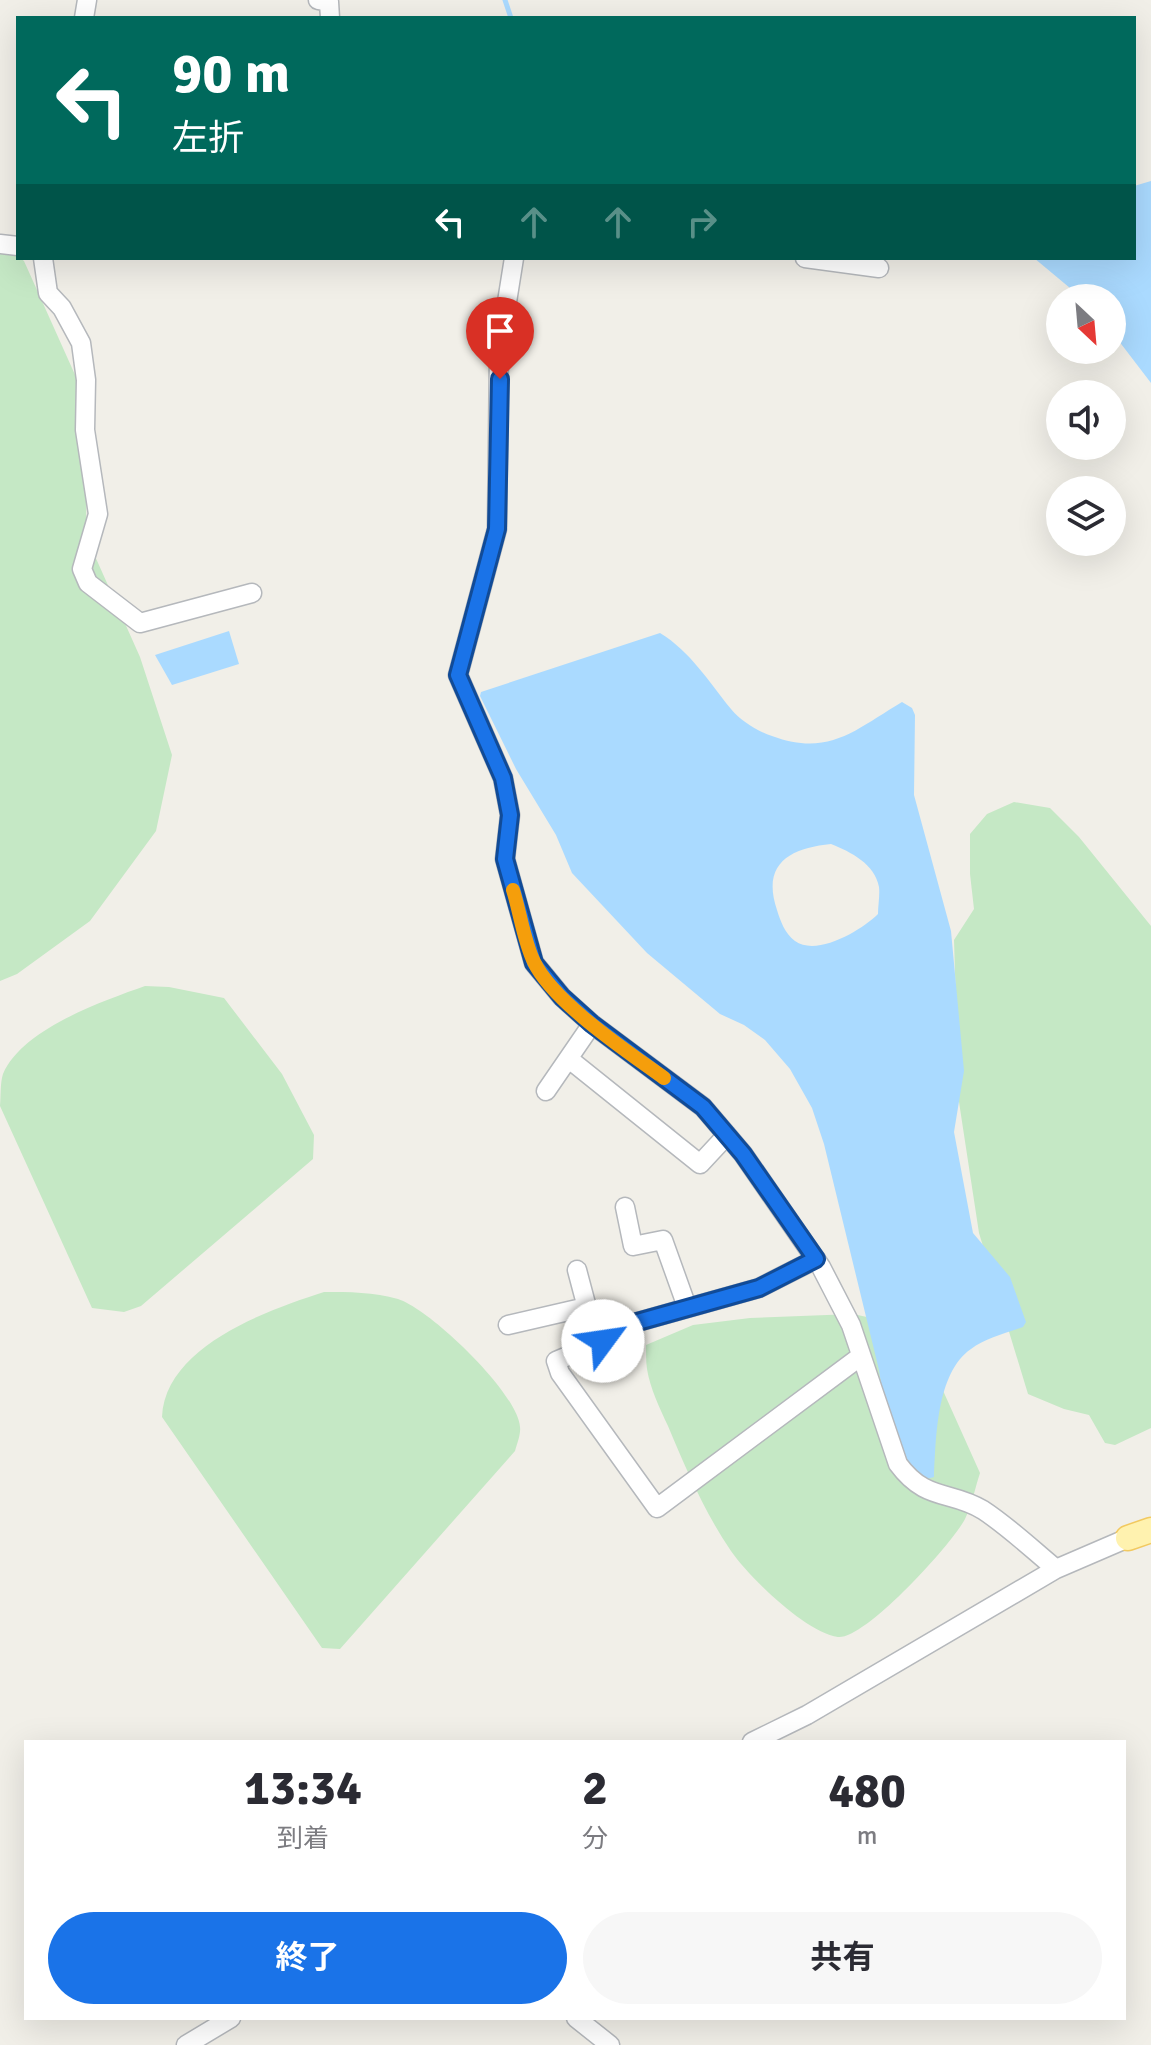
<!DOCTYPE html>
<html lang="ja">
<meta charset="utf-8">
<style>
:root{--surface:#fff;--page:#f7f7f7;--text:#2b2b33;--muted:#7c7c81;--accent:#1a73e8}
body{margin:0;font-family:Signika,"Noto Sans JP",sans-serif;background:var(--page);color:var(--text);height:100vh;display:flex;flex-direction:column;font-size:30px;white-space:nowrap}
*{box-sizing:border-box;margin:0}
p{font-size:26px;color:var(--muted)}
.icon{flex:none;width:44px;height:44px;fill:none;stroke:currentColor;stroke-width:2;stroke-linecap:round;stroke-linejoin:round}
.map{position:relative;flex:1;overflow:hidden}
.sheet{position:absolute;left:24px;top:1740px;width:1102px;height:280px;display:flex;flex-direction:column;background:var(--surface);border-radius:0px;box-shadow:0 8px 32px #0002}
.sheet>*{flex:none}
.guide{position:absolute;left:16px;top:16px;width:1120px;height:244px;border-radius:0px;box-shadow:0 8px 32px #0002;background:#00695c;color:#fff;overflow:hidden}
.needle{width:52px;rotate:154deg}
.buttons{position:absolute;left:1046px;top:284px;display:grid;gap:16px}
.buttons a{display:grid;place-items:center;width:80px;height:80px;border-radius:50%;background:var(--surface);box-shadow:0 8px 32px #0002;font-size:40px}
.pin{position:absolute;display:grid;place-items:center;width:68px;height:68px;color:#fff;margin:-82px -34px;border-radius:50% 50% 50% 0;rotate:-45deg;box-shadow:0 0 8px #0007}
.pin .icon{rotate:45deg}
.me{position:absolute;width:88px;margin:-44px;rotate:59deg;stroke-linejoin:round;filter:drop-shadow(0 0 6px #0008)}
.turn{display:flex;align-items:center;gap:28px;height:168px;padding:0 24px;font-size:36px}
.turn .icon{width:104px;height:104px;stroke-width:2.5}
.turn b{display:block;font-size:56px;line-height:68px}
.lanes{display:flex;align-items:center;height:76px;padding:0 24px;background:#0003;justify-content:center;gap:40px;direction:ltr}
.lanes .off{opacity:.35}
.eta{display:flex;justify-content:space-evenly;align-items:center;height:136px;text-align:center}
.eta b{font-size:48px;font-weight:700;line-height:56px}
.primary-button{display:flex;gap:16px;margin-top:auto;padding:16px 24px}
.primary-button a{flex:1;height:92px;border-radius:48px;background:var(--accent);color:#fff;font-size:32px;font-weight:700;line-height:92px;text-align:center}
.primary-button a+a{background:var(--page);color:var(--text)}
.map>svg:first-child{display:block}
.green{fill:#c5e8c5}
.water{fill:#aadaff;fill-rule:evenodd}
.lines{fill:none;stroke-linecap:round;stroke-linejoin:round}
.stream{stroke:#aadaff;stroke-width:5}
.minor-casing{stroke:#b5b8bc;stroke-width:21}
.major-casing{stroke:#f2c960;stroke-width:27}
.minor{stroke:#fff;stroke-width:18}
.major{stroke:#fff2af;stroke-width:24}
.route-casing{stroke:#114b97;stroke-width:20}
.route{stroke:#1a73e8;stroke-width:14}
.slow{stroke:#f59e0b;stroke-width:14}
</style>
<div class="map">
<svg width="1151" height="2045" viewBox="0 0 1151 2045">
<rect width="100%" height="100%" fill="#f1efe8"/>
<!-- green -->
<path class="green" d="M0 241 24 261 76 377 87 424 86 536 140 657 172 755 156 831 90 921 17 974 0 981Z
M1014 802 1050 808 1079 837 1151 926V1428L1115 1445 1105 1443 1089 1415 1064 1409 1028 1394 979 1233 959 1102 954 940 974 909 970 874V834L987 814Z
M145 986 169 987 224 998 282 1074 314 1135 313 1159 141 1306 124 1312 92 1308 0 1106C1 1096 0 1083 3 1074 22 1029 103 1001 145 986Z
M324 1292C349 1292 374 1292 398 1299 430 1309 518 1393 520 1427 521 1434 517 1444 515 1451L340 1649 322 1648 162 1417C165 1346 268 1310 324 1292Z
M853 1314 904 1325 936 1375 980 1473C975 1488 972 1505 965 1519 952 1544 865 1640 838 1637 806 1633 749 1577 731 1551 705 1513 686 1469 668 1426 660 1409 650 1388 647 1369 646 1362 646 1353 646 1345L693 1325 750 1318Z"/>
<!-- water -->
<path class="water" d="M1151 181V383L1112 332V298H1082L1034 258H1134V186Z
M229 631 239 664 172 685 155 655Z
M660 633C690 651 709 682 731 709 741 721 757 731 772 736 829 757 855 730 902 702L912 708 915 715 914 795 951 931 964 1071 954 1132 973 1233 1010 1277 1026 1322 1023 1327C1006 1333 985 1338 971 1349 936 1373 936 1439 934 1477L923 1480 904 1462 884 1402 879 1370 824 1144 812 1108 790 1069 765 1040 744 1025 720 1014 647 953 572 873 556 835 516 769 480 696 481 692ZM831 844C851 852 875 864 879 887 880 895 878 906 878 914 862 930 817 957 795 941 785 934 780 920 777 910 761 863 791 848 831 844Z"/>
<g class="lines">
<!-- stream -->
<path class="stream" d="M505 0 511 18"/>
<!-- minor casing -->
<g class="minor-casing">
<path id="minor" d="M318 0 329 2 330 18
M84 18 87 0
M0 244 18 246
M43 258 48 293 62 308 81 343 86 380 85 430 98 514 82 569 88 583 140 623 252 593
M514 258 499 352 497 529 458 675 503 778 510 815 505 859 534 963 562 997 592 1024 703 1107 743 1154 821 1267 851 1325 898 1464C926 1502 950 1490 983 1510 1009 1527 1033 1550 1056 1569
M805 258 879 268
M569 1059 700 1164 727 1135
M546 1091 592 1024
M625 1207 633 1246 663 1240 687 1307
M577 1270 590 1319 609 1330 759 1288 816 1259
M508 1325 586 1307
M609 1330 603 1341 556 1361 560 1373 657 1508 861 1356
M752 1742 807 1715 1056 1569 1128 1538
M576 2018 610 2045
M186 2045 231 2018"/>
</g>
<!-- major casing -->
<g class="major-casing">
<path id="major" d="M1128 1538 1151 1530"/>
</g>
<!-- minor -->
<use href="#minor" class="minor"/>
<!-- major -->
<use href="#major" class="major"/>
</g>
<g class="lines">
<!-- route casing -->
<g class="route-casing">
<path id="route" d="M500 379 497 529 458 675 503 778 510 815 505 859 534 963 562 997 592 1024 703 1107 743 1154 816 1259 759 1288 609 1330 603 1341"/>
</g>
<!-- route -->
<use href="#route" class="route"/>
<!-- slow -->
<path class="slow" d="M513 890C520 912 524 942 534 962 554 1003 627 1051 664 1078"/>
</g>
</svg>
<div class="buttons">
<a><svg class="needle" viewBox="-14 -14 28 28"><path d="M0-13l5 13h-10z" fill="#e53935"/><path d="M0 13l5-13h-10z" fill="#7c7c81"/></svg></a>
<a><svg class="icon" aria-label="sound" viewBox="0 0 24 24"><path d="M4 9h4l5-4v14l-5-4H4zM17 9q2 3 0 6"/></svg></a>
<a><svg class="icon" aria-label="layers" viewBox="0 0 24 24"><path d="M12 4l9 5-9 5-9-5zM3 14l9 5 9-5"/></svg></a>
</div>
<div class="pin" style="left:500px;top:379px;background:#d93025"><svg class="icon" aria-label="arrive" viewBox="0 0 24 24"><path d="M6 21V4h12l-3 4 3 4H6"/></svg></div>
<svg class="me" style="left:603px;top:1341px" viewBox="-20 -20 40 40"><circle r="19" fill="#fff"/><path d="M0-13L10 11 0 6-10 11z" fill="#1a73e8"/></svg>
<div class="guide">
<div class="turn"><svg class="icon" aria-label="left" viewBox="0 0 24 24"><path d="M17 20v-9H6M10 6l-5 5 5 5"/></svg><div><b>90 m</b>左折</div></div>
<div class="lanes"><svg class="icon" aria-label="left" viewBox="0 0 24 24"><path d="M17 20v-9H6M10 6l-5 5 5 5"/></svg><svg class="icon off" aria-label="ahead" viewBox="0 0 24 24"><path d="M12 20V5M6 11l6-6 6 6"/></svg><svg class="icon off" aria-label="ahead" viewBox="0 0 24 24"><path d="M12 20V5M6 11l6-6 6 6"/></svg><svg class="icon off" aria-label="right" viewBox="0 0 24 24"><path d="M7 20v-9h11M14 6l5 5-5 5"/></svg></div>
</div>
<section class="sheet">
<div class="eta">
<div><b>13:34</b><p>到着</p></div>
<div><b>2</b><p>分</p></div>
<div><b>480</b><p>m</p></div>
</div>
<div class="primary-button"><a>終了</a><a>共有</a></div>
</section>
</div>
